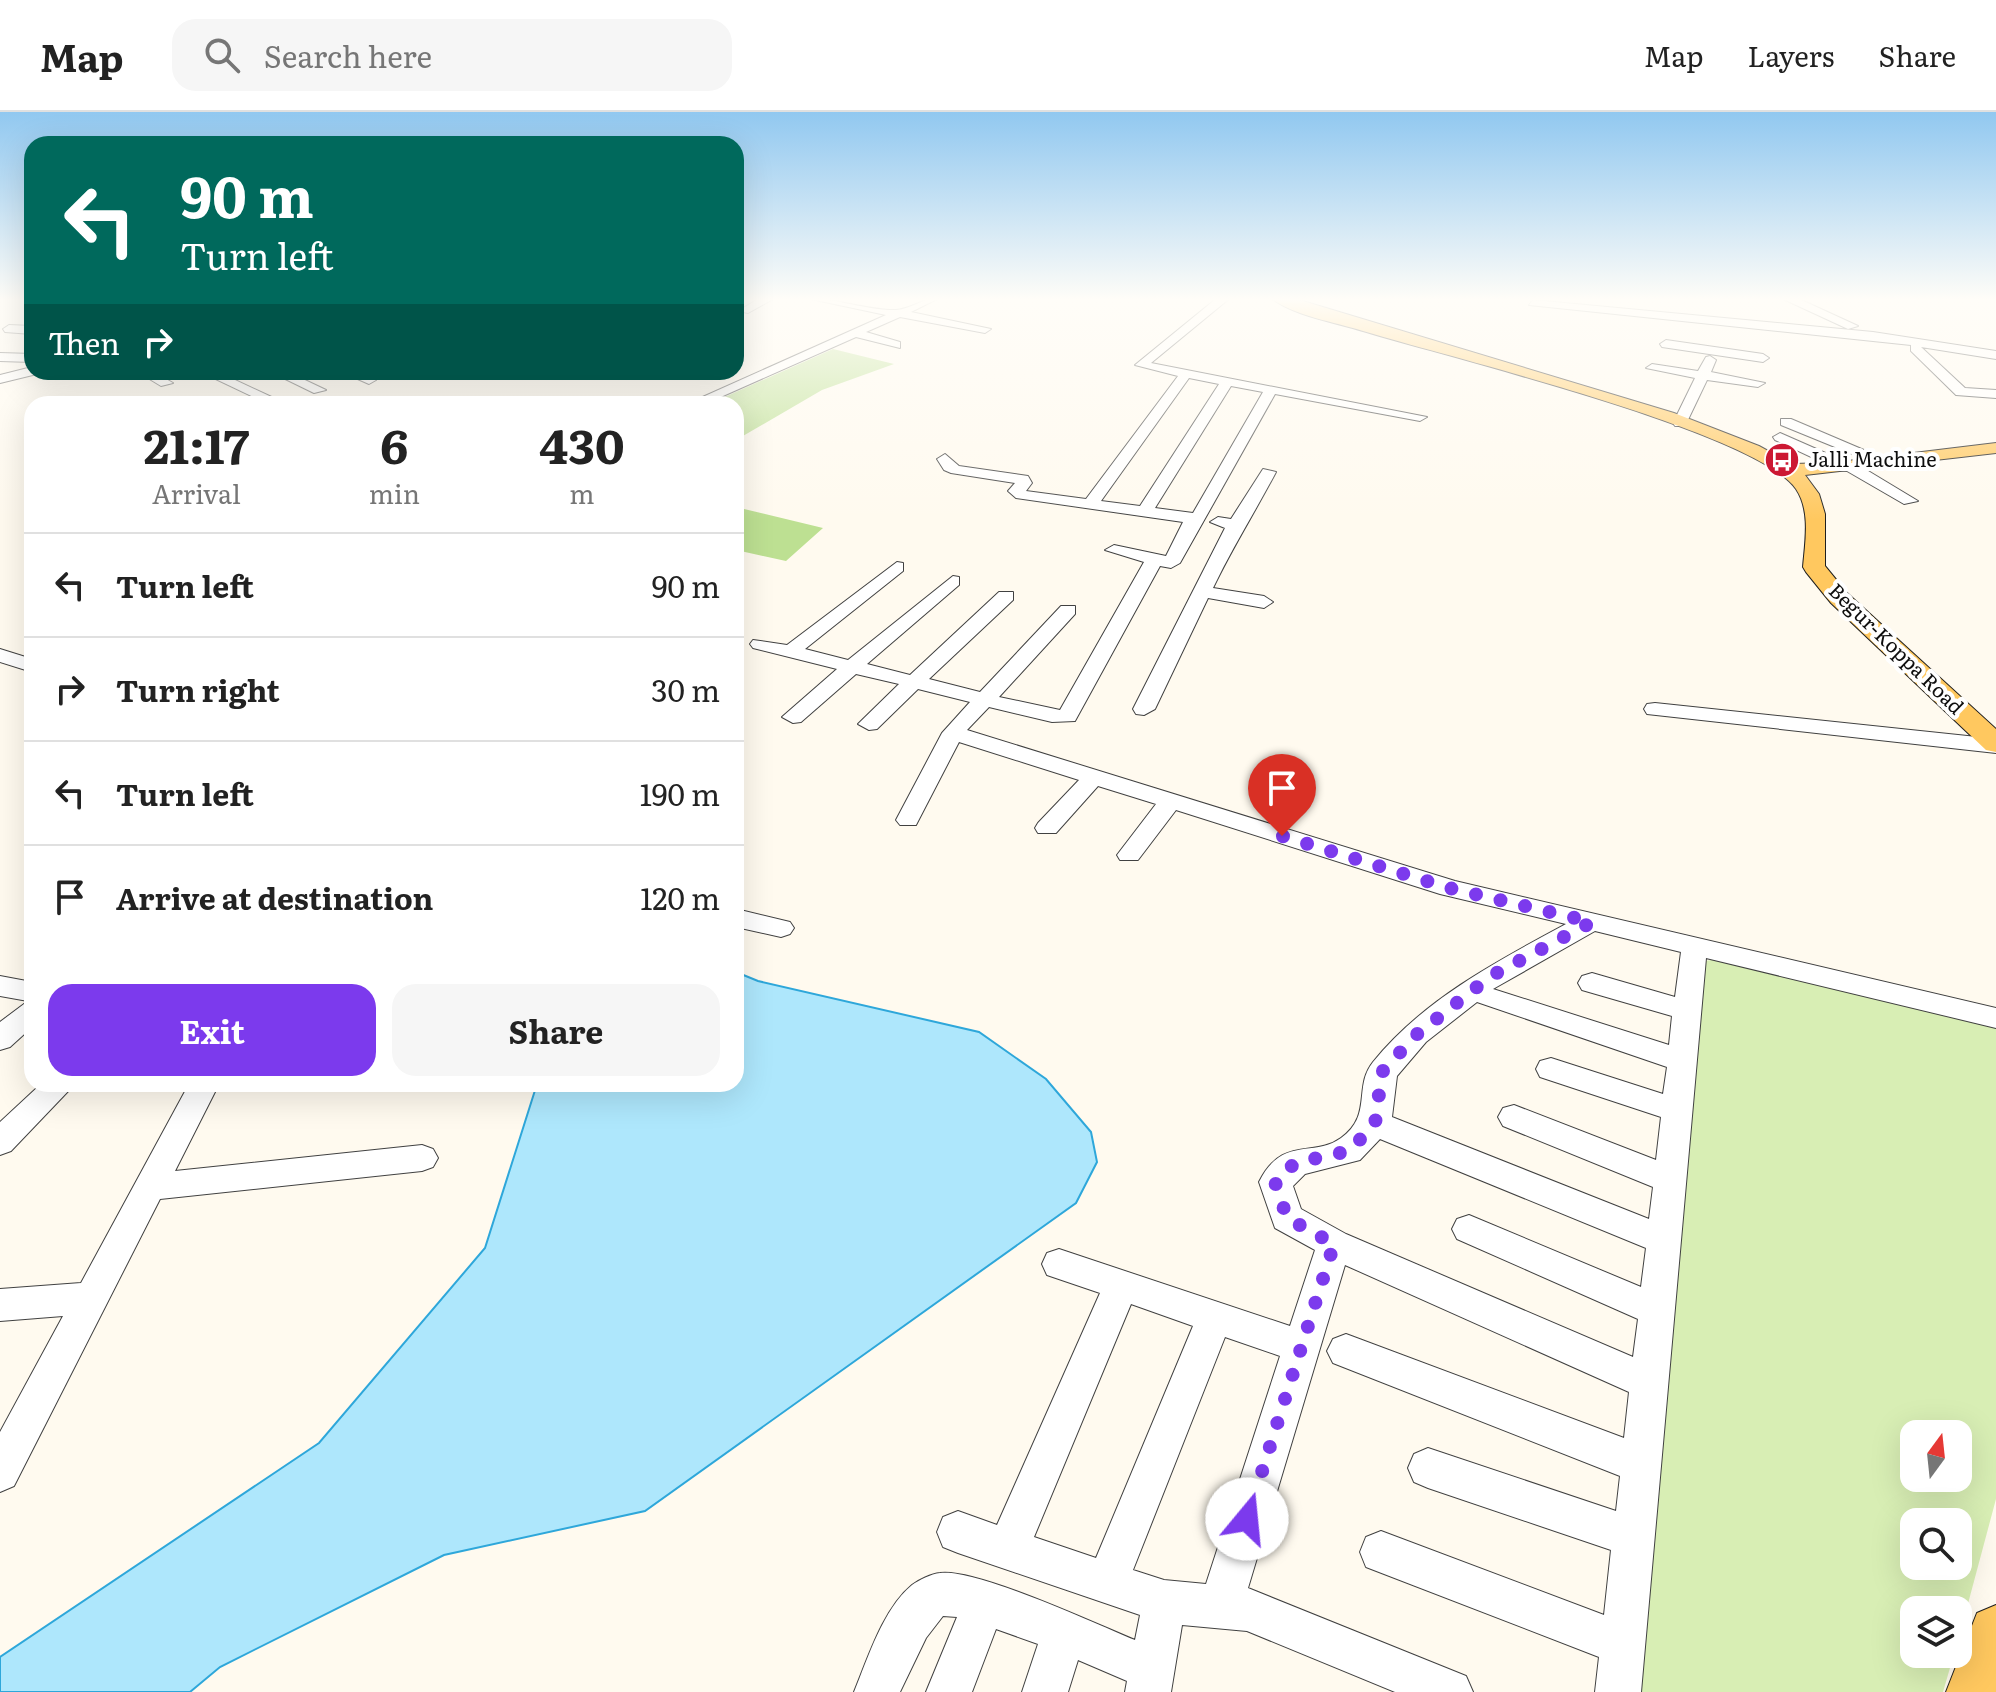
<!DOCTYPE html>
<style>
:root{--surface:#fff;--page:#f6f6f6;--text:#222;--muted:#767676;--line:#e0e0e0;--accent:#7c3aed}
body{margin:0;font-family:Literata,serif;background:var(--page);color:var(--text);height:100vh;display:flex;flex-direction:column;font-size:30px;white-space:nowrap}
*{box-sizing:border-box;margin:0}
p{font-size:26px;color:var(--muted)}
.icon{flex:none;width:44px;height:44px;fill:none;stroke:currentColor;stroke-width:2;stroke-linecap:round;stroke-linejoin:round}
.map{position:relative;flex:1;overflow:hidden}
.drawer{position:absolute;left:24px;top:284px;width:720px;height:696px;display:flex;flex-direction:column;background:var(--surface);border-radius:24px;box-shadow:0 8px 32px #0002}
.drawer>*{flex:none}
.hud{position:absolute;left:24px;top:24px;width:720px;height:244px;border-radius:24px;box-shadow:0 8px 32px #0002;background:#00695c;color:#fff;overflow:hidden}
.needle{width:52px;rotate:15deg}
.tools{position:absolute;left:1900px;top:1308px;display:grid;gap:16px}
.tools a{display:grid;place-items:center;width:72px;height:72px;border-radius:16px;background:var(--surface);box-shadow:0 8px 32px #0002;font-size:40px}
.pin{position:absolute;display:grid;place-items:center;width:68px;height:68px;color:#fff;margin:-82px -34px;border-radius:50% 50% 50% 0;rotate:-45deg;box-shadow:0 0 8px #0007}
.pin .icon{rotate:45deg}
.me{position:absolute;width:88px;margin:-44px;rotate:17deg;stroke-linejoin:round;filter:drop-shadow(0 0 6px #0008)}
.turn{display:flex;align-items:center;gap:28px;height:168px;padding:0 24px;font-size:36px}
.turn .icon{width:104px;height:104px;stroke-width:2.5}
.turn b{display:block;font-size:56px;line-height:68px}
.then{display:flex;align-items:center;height:76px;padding:0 24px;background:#0003;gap:16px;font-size:30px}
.eta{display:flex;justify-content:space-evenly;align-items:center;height:136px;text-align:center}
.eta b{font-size:48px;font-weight:700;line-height:56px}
.primary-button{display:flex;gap:16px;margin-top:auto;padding:16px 24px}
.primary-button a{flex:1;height:92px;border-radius:24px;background:var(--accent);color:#fff;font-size:32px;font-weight:700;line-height:92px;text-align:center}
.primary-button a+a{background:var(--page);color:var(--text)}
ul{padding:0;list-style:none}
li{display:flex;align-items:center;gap:24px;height:104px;padding:0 24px;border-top:2px solid var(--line)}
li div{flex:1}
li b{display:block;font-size:30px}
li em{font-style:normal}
header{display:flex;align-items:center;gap:48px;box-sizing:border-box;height:112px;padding:0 40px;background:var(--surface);border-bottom:2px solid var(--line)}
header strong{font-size:38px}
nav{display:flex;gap:44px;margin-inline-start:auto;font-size:28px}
.search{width:560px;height:72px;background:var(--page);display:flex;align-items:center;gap:20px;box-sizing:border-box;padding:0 28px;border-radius:24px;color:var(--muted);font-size:30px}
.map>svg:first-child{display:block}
.green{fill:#d8eeb4;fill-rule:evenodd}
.forest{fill:#bde092}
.water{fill:#aee7fc;stroke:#2ea7da;stroke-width:2}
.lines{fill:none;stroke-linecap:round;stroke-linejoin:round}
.minor-casing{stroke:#414141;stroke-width:2}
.major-casing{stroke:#1f1f1f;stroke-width:2}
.minor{fill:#fff;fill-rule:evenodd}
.major{fill:#ffc85f;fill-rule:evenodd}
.route{stroke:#7c3aed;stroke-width:14;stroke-dasharray:0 25.2}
.labels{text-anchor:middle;stroke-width:8;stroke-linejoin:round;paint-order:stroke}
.far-poi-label{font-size:20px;fill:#0e0e0e;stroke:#fff;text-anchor:start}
.far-street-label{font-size:20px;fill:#0e0e0e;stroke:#fff}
</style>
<header>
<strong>Map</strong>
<div class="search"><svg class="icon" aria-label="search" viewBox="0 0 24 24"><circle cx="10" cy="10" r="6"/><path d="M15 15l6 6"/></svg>Search here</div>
<nav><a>Map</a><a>Layers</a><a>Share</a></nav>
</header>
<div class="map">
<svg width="1996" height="1580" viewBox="0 0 1996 1580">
<rect width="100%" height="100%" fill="#fffaef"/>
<!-- green -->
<path class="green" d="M1727 846 1996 914V1387L1958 1529V1498H1914V1542H1954L1943 1580H1636L1704 849ZM1914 1322H1958V1366H1914ZM1914 1410H1958V1454H1914Z"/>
<!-- forest -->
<path class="forest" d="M833 237 894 252 822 278 736 328V292H709Z
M736 365 740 396 823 416 786 449 736 438Z"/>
<!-- water -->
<path class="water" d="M736 860 758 869 979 920 1046 967 1091 1020 1097 1050 1076 1091 645 1399 444 1443 220 1555 190 1580H0V1545L319 1331 485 1136 537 972H736Z"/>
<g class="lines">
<!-- minor casing -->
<g class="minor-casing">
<path id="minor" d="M760 186H775L748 201 738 199Z
M806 186C835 186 870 199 896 198 911 197 923 186 939 186L911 200 991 217 985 221 900 205 866 220 900 230V236L856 225 705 292H687L886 203Z
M1217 186H1230L1151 251 1427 305 1420 309 1275 282 1180 451 1171 456 1160 454 1075 609 1052 610 989 595 967 618 1455 769 1996 896V916L1706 846 1641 1580H1595L1599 1545 1366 1455 1360 1440 1366 1425 1381 1419 1604 1503 1611 1438 1428 1376 1414 1370 1408 1356 1414 1342 1428 1336 1616 1399 1620 1364 1333 1251 1327 1239 1333 1227 1346 1222 1624 1326 1629 1280 1345 1153 1248 1476 1466 1564 1473 1580H1395L1247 1519 1182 1513 1171 1580H1125L1127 1569 1078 1548 1068 1580H1022L1038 1532 996 1517 972 1580H926L957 1505 943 1504 926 1526 900 1580H854C868 1546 883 1497 912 1473 919 1468 931 1462 940 1461 976 1456 1096 1512 1135 1528L1140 1503 958 1441 943 1435 937 1420 943 1405 958 1399 997 1413 1100 1181 1047 1163 1042 1152 1047 1141 1059 1137 1290 1214 1315 1138 1275 1116 1259 1070C1282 1023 1314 1046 1341 1026 1373 1003 1353 975 1373 950 1423 888 1497 849 1566 812L1440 782 1176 698 1138 748H1120L1117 743 1156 692 1098 674 1056 721H1038L1035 716 1038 711 1079 668 959 630 916 713H900L896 708 942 621 970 590 918 577 877 617 869 618 858 612 899 572 856 562 801 610 793 611 782 605 837 557 753 536 750 532 753 528 787 533 897 450 903 451V459L805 537 848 548 953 464 959 465V473L867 552 910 563 999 480H1013V488L929 567 980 580 1061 494H1075V502L999 585 1060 598 1144 450 1105 438 1114 433 1166 444 1183 410 1016 386 1008 379 1015 371 951 361 944 358 937 347 945 342 959 354 1028 364 1032 371 1026 379 1086 387 1178 264 1135 253ZM1189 266 1219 272 1140 394 1101 389ZM1231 274 1263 280 1193 401 1155 396ZM1595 819 1681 840 1675 885 1592 861 1582 864 1578 871 1582 878 1672 904 1669 933 1493 877ZM1477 890 1667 955 1663 982 1551 946 1540 949 1536 957 1540 965 1661 1005 1656 1048 1514 993 1503 996 1498 1005 1503 1014 1653 1075 1649 1107 1392 1005 1397 964 1426 930ZM1380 1027 1646 1136 1641 1175 1469 1103 1457 1107 1452 1117 1457 1127 1638 1207 1633 1245 1346 1122 1301 1097 1293 1074 1305 1062 1360 1048ZM1131 1192 1193 1214 1096 1446 1034 1425ZM1225 1225 1280 1244 1206 1472 1164 1468 1133 1458Z
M1781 186H1797L1858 214 1848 217Z
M1533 188 1873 220 1996 239V247L1921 235 1965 276 1996 278V286L1956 283 1911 239V233L1529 193Z
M9 213 32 214V222L5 220 3 217Z
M1666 228 1763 242 1769 246 1763 250 1662 235 1660 232Z
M0 241 32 242V250L0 249Z
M1710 244 1716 248 1711 260 1765 271 1758 275 1707 268 1685 314H1675L1673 311 1695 266 1646 256 1652 252 1698 259 1706 245Z
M32 255 37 262 0 271V263Z
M138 260H154L173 271 161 274Z
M201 260H218L278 288 266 291Z
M271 260H288L326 278 314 281Z
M342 260H360L376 268 369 272Z
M525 288 532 289 534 292H518Z
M1781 307H1791L1892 350 1879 353 1781 313Z
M1780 321 1846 350 1855 351 1918 389 1904 392 1847 359 1839 358 1775 328 1773 325Z
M1263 357 1276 360C1255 400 1232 436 1213 476L1264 484 1273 490 1264 496 1208 486 1155 597 1144 603 1136 602 1133 597 1225 416 1210 410 1218 405 1231 407Z
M0 537 32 547V560L0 550Z
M1655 591 1996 627V641L1647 602 1644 597 1647 592Z
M736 797 790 810 794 816 790 822 781 825 736 815Z
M0 864 32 870V915L10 935 0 938V910L28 889 0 884Z
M41 972H75L11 1039 0 1043V1010Z
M189 972H219L175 1059 422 1033 433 1037 438 1046 433 1055 422 1059 160 1087 14 1374 0 1380V1320L63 1204 0 1209V1177L81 1171Z"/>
</g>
<!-- major casing -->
<g class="major-casing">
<path id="major" d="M1271 186H1293L1674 301 1759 334 1792 352 1831 351 1996 331V341L1805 363 1819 382 1825 402V454L1847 481 1996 617V640L1986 638 1831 491 1806 460 1803 455C1805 431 1811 399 1796 377 1756 319 1444 244 1363 219 1335 210 1294 204 1271 186Z
M1996 1493V1580H1946L1977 1501Z"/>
</g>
<!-- minor -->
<use href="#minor" class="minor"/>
<!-- major -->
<use href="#major" class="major"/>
</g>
<!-- sky -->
<linearGradient id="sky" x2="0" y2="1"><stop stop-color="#91c8f0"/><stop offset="0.46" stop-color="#fffdf8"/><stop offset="1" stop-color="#fffdf8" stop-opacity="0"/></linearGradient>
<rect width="1996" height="408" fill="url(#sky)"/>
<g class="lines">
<!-- route -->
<path class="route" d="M1247 1407 1334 1132 1287 1106 1275 1070 1295 1051 1349 1039 1375 1012 1382 960 1416 923 1491 864 1592 810 1449 776 1282 724"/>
</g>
<!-- icons -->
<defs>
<g id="bus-disc" transform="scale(1.8)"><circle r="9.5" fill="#cc1833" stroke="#fff"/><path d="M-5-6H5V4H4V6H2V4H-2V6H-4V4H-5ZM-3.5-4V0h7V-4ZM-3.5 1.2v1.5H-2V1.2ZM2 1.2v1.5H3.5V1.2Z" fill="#fff"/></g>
</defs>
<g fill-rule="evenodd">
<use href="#bus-disc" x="1782" y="348"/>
</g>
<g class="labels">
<!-- far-poi labels -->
<g class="far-poi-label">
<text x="1808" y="355">Jalli Machine</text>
</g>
<!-- far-street labels -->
<g class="far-street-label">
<text transform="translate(1896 537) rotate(44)" y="7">Begur-Koppa Road</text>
</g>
</g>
</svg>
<div class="tools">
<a><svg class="needle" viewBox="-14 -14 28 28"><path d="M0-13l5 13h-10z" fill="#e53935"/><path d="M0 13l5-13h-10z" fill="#767676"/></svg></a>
<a><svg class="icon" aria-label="search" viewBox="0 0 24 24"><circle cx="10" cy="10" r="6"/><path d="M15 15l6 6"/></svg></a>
<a><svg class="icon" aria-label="layers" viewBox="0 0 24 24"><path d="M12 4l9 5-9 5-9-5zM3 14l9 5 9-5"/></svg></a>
</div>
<div class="pin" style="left:1282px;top:724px;background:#d93025"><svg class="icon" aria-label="arrive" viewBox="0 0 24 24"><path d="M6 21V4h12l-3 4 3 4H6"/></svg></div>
<svg class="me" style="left:1247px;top:1407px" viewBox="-20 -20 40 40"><circle r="19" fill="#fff"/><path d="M0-13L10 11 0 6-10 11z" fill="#7c3aed"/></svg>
<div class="hud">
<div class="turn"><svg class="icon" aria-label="left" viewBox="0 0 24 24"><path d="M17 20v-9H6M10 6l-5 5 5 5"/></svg><div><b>90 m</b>Turn left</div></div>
<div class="then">Then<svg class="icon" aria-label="right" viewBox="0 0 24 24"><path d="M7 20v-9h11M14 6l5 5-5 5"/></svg></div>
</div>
<section class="drawer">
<div class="eta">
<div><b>21:17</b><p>Arrival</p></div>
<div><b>6</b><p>min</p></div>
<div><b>430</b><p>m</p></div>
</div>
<ul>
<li><svg class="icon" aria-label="left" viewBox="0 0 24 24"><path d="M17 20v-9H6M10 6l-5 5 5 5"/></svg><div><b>Turn left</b></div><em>90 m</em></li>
<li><svg class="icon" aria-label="right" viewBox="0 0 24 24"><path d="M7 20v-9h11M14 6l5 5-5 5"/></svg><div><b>Turn right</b></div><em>30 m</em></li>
<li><svg class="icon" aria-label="left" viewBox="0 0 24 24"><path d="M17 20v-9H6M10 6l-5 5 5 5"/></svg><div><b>Turn left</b></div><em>190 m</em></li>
<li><svg class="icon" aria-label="arrive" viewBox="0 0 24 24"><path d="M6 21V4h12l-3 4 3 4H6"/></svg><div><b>Arrive at destination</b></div><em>120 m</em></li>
</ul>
<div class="primary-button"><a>Exit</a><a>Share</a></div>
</section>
</div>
